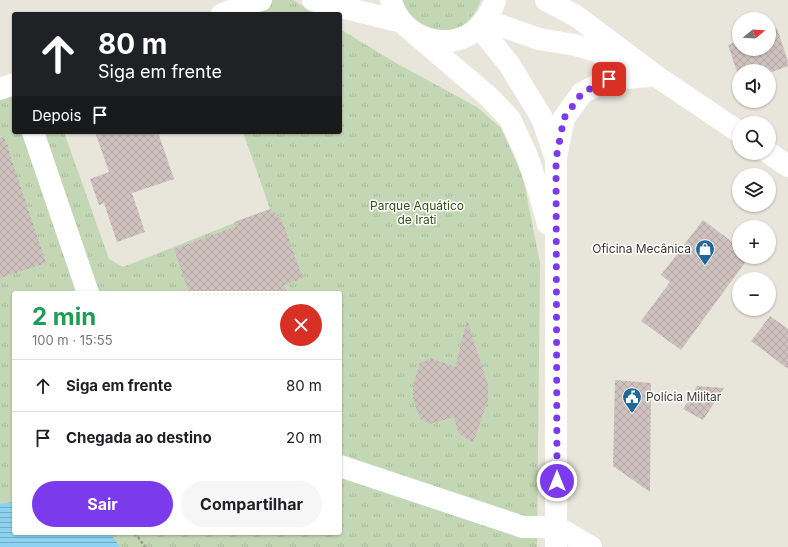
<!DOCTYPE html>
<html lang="pt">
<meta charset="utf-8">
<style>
:root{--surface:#fff;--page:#f6f6f6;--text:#202124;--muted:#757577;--line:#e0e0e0;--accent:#7c3aed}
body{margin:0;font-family:Inter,sans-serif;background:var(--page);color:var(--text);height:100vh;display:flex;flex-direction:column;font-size:15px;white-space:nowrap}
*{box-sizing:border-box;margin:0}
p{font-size:13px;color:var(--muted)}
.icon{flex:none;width:22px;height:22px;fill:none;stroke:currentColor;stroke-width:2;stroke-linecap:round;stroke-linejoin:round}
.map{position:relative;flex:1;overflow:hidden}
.drawer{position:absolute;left:12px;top:291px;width:330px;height:244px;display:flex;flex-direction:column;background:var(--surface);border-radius:4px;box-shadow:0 1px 3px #0004}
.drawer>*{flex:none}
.guide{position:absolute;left:12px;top:12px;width:330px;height:122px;border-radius:4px;box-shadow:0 1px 3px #0004;background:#202124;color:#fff;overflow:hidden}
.needle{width:26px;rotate:72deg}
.buttons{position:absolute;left:732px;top:12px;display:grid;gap:8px}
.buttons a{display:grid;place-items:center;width:44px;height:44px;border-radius:50%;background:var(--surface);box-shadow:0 1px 3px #0004;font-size:20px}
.pin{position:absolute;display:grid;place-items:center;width:34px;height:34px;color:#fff;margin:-17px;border-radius:8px;box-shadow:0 2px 6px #0006}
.me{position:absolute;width:44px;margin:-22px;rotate:0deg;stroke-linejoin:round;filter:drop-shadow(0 0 3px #0008)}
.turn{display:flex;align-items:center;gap:14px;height:84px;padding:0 20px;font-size:18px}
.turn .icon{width:52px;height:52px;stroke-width:2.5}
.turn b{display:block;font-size:28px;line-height:34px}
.then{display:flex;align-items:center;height:38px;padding:0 20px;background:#0003;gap:8px;font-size:15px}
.round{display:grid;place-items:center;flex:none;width:42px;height:42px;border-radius:21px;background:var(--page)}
.head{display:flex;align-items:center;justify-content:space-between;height:68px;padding:0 20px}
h1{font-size:24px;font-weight:700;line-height:30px;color:#1e9e55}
.primary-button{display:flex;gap:8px;margin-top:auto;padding:8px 20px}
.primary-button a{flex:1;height:46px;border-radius:24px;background:var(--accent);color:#fff;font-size:16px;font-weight:700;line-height:46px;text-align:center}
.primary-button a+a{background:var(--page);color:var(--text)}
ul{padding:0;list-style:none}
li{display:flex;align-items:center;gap:12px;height:52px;padding:0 20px;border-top:1px solid var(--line)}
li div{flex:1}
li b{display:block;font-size:15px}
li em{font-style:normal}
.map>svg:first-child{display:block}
.park{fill:url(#park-tufts);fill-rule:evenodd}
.water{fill:url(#water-rules)}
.building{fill:url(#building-cross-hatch)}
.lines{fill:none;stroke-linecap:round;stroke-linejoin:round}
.path{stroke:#9b9991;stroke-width:2.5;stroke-dasharray:3 2;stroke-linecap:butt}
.minor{stroke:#fff;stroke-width:22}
.route{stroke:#7c3aed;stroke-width:7;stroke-dasharray:0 12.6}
.labels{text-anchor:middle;stroke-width:3;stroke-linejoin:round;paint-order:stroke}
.park-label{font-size:12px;fill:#334f16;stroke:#fff}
.poi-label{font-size:12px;fill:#373631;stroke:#fff;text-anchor:end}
</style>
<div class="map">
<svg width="788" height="547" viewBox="0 0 788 547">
<defs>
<pattern id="park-tufts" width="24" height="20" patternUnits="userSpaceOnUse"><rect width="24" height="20" fill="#c3d7b4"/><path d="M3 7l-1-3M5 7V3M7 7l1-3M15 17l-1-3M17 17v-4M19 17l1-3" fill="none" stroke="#a8b99b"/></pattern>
<pattern id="water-rules" width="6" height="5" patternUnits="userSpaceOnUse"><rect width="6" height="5" fill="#8bd3f0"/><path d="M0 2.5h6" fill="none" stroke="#72acc3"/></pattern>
<pattern id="building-cross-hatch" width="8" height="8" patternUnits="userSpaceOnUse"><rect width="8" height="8" fill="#cfc2be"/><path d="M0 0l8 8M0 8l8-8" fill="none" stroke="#b2a7a4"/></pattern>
</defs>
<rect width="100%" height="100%" fill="#e8e5da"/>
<!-- park -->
<path class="park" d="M265 0H293L316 14H224Z
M396 0H481C476 14 464 30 448 32 440 32 432 31 425 30Z
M340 29 396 63 477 107 501 128 523 177 540 263 537 547H0V91L14 86V132H64L109 259 123 267 270 209 243 132H340ZM14 293H340V533H14Z"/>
<!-- water -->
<path class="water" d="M14 502V533H110L120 547H0V504Z"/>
<!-- building -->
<path class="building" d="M777 28 788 62V66L769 73V71H739V78L728 45 739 41V49H769V31Z
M95 132H158L174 179 132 193 145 232 117 242 104 203 99 205 90 179 109 172Z
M4 137 46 263 0 278V138Z
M270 209 281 218 303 278 284 285 287 293H189L174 249 235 227 234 222Z
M703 220 739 247V257H749L681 350 641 321 670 282 661 275Z
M770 316 788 329V369L751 341Z
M467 320 488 385V400L473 443 458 433 454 417 430 424 420 419 413 398V384L420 363 431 358 455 367Z
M615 380 651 383 650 492 613 466Z
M697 386 724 388 703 420 683 409Z"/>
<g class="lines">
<!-- path -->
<path class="path" d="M135 533 145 547"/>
<!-- minor -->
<path class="minor" d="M313 0 402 22
M391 0C402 46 466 57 489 14 491 10 494 5 495 0
M546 0 576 16 656 76 739 132
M222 14 261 0
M485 20 539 39 575 45 596 51 627 64
M479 27 509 64 542 118 556 159V547
M414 33 489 97 510 119 527 156 540 195 548 224
M0 89 14 84
M33 132 88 293
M769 153 788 166
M556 157 564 118 582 93 609 79 651 76
M340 466 523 527H557L591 547"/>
</g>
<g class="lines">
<!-- route -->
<path class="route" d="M557 481 556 159 564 118 582 93 609 79"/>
</g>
<!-- icons -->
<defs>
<g id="shop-pin" transform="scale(1)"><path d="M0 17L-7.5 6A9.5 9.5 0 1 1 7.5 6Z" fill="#20689c" stroke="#fff"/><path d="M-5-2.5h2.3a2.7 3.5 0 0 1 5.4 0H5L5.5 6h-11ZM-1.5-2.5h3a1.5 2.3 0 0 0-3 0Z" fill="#fff"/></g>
<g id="civic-pin" transform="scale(1)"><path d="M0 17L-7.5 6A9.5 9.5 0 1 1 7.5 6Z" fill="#20689c" stroke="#fff"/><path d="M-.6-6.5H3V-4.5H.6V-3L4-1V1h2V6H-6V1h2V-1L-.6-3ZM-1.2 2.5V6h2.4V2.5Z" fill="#fff"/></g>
</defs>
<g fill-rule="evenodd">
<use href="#shop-pin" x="705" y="249"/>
<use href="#civic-pin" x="632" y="397"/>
</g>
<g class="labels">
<!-- park labels -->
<g class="park-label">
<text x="417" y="210">Parque Aquático<tspan x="417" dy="14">de Irati</tspan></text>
</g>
<!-- poi labels -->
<g class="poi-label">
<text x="691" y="253">Oficina Mecânica</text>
<text x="646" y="401" text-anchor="start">Polícia Militar</text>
</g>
</g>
</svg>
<div class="buttons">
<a><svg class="needle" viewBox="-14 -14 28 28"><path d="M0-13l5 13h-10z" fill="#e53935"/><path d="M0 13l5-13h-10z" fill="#757577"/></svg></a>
<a><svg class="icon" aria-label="sound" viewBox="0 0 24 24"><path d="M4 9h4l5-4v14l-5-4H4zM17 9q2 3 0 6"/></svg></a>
<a><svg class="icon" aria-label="search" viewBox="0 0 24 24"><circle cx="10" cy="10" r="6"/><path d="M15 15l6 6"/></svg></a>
<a><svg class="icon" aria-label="layers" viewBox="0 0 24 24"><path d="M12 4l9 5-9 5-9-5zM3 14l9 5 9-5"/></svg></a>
<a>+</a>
<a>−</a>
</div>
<div class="pin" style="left:609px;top:79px;background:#d93025"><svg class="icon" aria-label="arrive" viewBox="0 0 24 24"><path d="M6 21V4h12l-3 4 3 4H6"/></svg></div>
<svg class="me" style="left:557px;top:481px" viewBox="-20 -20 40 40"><circle r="17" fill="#7c3aed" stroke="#fff" stroke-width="3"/><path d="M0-11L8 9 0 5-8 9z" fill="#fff"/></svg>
<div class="guide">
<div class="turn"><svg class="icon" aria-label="ahead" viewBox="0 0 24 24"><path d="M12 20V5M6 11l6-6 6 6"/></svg><div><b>80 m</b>Siga em frente</div></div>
<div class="then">Depois<svg class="icon" aria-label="arrive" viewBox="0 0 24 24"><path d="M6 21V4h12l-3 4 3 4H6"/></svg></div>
</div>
<section class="drawer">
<div class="head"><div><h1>2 min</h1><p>100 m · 15:55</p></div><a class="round" style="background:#d93025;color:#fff"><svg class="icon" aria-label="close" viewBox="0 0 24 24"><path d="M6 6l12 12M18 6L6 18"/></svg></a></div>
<ul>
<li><svg class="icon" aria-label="ahead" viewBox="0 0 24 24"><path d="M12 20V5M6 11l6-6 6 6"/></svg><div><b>Siga em frente</b></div><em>80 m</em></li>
<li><svg class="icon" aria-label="arrive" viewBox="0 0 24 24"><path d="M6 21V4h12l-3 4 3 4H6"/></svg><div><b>Chegada ao destino</b></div><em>20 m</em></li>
</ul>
<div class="primary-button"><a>Sair</a><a>Compartilhar</a></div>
</section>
</div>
